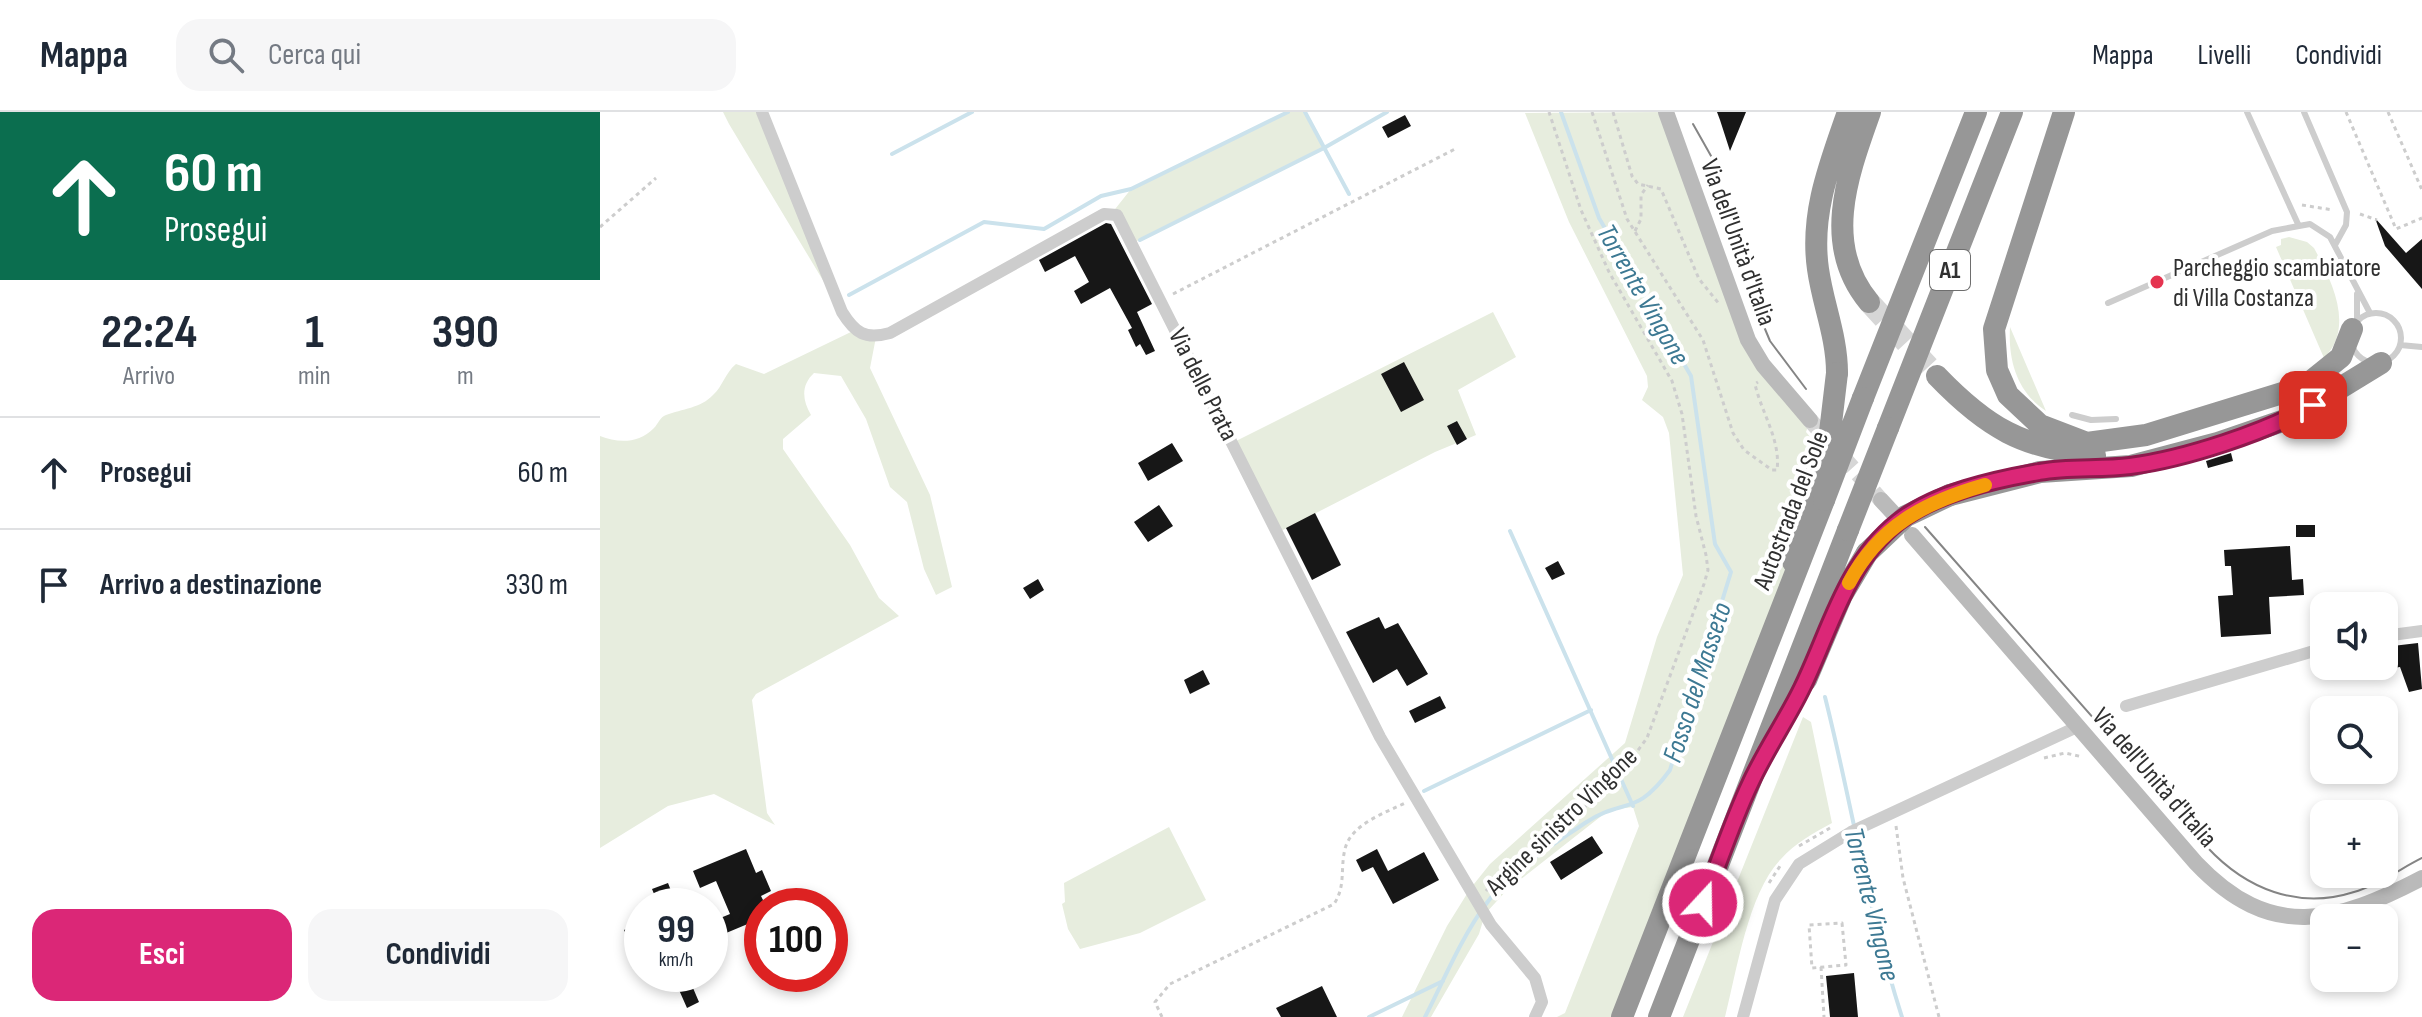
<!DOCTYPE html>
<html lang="it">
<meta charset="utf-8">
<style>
:root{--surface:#fff;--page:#f6f6f7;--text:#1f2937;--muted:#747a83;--line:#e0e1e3;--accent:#db2777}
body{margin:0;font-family:"Sofia Sans Condensed",sans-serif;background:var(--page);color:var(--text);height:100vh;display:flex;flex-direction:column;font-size:30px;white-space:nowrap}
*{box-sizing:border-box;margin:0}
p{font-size:26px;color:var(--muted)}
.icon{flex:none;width:44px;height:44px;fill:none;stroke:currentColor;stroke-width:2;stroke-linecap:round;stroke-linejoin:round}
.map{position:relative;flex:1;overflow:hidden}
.drawer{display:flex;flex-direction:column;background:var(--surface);width:600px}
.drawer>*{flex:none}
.banner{background:#0b6e4f;color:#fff;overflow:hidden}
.tools{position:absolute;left:1710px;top:480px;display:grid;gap:16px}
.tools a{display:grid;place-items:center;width:88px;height:88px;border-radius:16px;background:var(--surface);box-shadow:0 4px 12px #0003;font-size:40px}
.speed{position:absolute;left:24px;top:776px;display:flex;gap:16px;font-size:40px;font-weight:700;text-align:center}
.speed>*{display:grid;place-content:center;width:104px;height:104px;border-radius:50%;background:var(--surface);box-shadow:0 4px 12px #0003;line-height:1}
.speed small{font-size:20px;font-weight:400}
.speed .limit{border:12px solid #d22;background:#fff;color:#111}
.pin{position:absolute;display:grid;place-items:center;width:68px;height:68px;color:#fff;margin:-34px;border-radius:16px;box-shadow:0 4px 12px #0006}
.me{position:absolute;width:88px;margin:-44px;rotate:21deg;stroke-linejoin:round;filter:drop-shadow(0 0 6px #0008)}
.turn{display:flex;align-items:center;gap:28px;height:168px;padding:0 32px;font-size:36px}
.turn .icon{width:104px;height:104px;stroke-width:2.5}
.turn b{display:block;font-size:56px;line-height:68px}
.eta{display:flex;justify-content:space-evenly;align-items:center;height:136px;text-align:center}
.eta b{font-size:48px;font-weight:700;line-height:56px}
.action{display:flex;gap:16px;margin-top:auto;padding:16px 32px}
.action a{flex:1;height:92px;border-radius:24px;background:var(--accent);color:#fff;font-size:32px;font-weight:700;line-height:92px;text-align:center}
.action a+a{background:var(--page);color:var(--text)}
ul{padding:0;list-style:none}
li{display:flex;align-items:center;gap:24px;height:112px;padding:0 32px;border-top:2px solid var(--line)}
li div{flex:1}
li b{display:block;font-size:30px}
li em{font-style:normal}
header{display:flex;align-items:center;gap:48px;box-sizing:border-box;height:112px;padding:0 40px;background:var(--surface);border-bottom:2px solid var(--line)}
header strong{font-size:38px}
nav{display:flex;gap:44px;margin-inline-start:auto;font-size:28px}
.search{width:560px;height:72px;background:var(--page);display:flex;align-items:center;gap:20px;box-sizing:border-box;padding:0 28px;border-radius:24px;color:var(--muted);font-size:30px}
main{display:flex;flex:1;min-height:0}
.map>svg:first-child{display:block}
.green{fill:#e7edde}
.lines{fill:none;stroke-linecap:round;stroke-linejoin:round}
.stream{stroke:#cbe2ec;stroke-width:4}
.building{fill:#171717}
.secondary-tunnel{stroke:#d6d6d6;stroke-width:16;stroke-dasharray:16 8;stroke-linecap:butt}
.highway-tunnel{stroke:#d6d6d6;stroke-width:22;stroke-dasharray:22 11;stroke-linecap:butt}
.path{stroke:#cdcdcd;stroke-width:3;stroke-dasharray:4 4;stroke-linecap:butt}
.lane{stroke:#cdcdcd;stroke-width:6}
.street{stroke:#cdcdcd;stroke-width:12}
.secondary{stroke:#bababa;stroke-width:16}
.highway{stroke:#979797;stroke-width:22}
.tram{stroke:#858585;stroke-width:2}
.highway-bridge{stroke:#979797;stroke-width:22}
.route-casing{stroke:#8e194d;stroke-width:20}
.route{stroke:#db2777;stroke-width:14}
.slow{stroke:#f59e0b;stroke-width:14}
.poi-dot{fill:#e53450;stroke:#fff;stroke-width:3}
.labels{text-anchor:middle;stroke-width:8;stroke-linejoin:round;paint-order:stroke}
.shield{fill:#fff;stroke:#6e6e6e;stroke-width:2}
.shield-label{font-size:24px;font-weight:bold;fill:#303030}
.street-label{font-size:26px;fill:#303030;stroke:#fff}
.poi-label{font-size:26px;fill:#303030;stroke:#fff;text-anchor:start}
.water-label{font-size:28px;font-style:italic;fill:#3d7993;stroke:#fff}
</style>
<header>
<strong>Mappa</strong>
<div class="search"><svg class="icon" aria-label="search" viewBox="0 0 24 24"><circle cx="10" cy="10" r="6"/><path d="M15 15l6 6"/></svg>Cerca qui</div>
<nav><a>Mappa</a><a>Livelli</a><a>Condividi</a></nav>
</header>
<main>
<section class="drawer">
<div class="banner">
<div class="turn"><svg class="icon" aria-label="ahead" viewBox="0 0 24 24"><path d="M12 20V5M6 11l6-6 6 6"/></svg><div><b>60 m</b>Prosegui</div></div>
</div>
<div class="eta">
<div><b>22:24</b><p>Arrivo</p></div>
<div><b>1</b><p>min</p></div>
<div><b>390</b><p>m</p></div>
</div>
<ul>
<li><svg class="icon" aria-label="ahead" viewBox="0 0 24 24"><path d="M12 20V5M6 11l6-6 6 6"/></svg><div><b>Prosegui</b></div><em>60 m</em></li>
<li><svg class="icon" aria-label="arrive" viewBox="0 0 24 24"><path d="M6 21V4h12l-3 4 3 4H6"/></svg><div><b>Arrivo a destinazione</b></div><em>330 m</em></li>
</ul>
<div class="action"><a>Esci</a><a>Condividi</a></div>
</section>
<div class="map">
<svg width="1822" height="905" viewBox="0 0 1822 905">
<rect width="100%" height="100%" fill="#fff"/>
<!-- green -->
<path class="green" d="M123 0H162L242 200 129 12Z
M688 0H705L724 36 540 128 533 130 512 101 531 77Z
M1066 0 1139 208 1210 308 1206 320 1223 340 1191 475 1022 905H957L965 901 1039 714 1033 695 1009 698 906 779 885 802 879 822 831 905H802L847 814 870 777 890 752 1025 631 1057 525 1083 463 1069 321 1063 305 1042 288 1048 275 1047 264 969 110 925 1Z
M1689 125 1707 130 1714 136C1732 169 1755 215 1724 246L1676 135 1681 133V127Z
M893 200 916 245 858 278 876 323 835 340 679 420 634 330Z
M1410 215 1446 299C1417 280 1408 248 1410 215Z
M253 219 276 225 270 256 330 383 352 475 336 483 324 457 307 390 290 375 266 307 241 264 214 261C201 273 202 288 211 303L183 327V337L250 433 279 486 299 504 156 582 152 588 167 701 175 713 114 682 68 694 0 736V324C18 331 38 332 54 316 58 312 60 305 66 303 82 297 101 296 113 283 123 274 125 261 136 252L164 262Z
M1203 605 1211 610 1232 711C1214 721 1195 731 1181 747 1148 781 1137 859 1125 905H1083Z
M569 715 606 788 540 821 480 837 468 817 462 792 465 790 464 771Z"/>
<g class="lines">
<!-- stream -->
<path class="stream" d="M705 0 749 82
M292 42 372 0
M540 128 724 36 787 0
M249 183 384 110 444 117 501 84 531 77 688 0
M910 419 1033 694
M1225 585C1252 692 1268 800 1302 905
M824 679 991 598
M769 905 843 869
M825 905C844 868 861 826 886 792 909 759 953 733 985 711 1024 685 1035 706 1070 658L1131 460 1115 432 1091 264 999 106 961 0"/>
</g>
<!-- building -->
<path class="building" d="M1117 0H1146L1130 39 1120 8Z
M805 3 811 14 788 26 782 15Z
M1775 106 1806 141 1822 127V177L1785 134Z
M506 111 511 112 552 192 537 200 555 239 546 243 540 232 536 235 528 218 532 216 510 176 481 192 474 179 489 170 475 144 445 160 439 148Z
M804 250 824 288 801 300 781 262Z
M857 309 867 327 857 333 847 314Z
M572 331 583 349 548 369 538 351Z
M1631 341 1633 349 1608 356 1606 349Z
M559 393 573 414 548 430 534 410Z
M715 401 741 453 712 468 686 416Z
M1696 413H1715V425H1696Z
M1690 434 1692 468 1703 467 1704 483 1669 485 1671 522 1621 525 1618 484 1633 483 1631 454H1625L1624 438Z
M958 449 965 462 952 468 945 456Z
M438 467 444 478 430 487 423 476Z
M779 505 785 517 798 511 828 562 807 574 797 557 773 571 746 520Z
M1818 531 1822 577 1809 580 1800 555 1787 557 1784 535Z
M603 558 610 572 590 582 584 568Z
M840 584 846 596 815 611 809 599Z
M992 724 1003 741 961 768 950 750Z
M146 737 156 761 162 758 171 779 161 784 166 794H162V806L119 824 113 809 130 802 116 769 100 776 93 759Z
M777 737 788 759 824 740 839 768 793 792 773 755 762 760 756 748Z
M68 771 77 794H59L52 777Z
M38 811 42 821V857L24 818Z
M1254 861 1258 905H1230L1226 864Z
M72 862H87L99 890 87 896Z
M722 874 737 905H681L676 896Z"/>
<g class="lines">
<!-- secondary-tunnel -->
<path class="secondary-tunnel" d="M1210 308 1281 388"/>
<!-- highway-tunnel -->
<path class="highway-tunnel" d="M1269 190 1337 264"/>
<!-- path -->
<path class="path" d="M992 0 1027 107 1103 228 1133 321 1144 338 1172 358H1177C1181 328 1161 300 1155 272L1158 270
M1013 0 1032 64 1038 72 1061 77 1099 167 1120 193
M1746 0 1796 117 1822 106
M1788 0 1822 78
M1702 93 1733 98
M1760 102 1777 108
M0 115 56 66
M1035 119 1041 107V83L1048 73
M573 182 855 37
M1444 646 1465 641 1483 645
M1296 714 1303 766 1339 905
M1199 734 1230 716
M1169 771 1182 751
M886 779C908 750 943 730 971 707 999 683 1026 656 1047 626L1104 472 1108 458 1106 443 1096 404 1082 302 1072 269 1009 160 981 98 949 0
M1242 811 1246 853 1212 856 1209 813Z
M1221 855 1224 905
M562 905 555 890 570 872 734 792C746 774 740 757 745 737 751 712 785 701 805 691"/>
<!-- lane -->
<path class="lane" d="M1647 0 1698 112
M1704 0 1747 100 1746 113 1735 133
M1508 191 1672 119 1710 112 1730 125 1770 201
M1751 226a25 25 0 1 1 50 0a25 25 0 1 1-50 0Z
M1757 210V182
M1800 233 1822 235
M1472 303 1491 308 1516 307"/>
<!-- street -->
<path class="street" d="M162 0 242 200C255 221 265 228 290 221L504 102 517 103 780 625 891 813 935 866 942 890 935 905
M1784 524 1822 519
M1526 594 1724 536
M1143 905 1175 788 1199 752 1251 720 1479 614"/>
<!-- secondary -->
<path class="secondary" d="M1066 0 1148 228 1163 253 1210 308
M1281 388 1294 402
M1312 423 1596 751C1671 830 1736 811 1822 766"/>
<!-- highway -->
<path class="highway" d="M1464 0 1394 217 1397 258 1408 283 1440 313 1487 331 1546 323 1705 274 1741 245 1752 217
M1269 190C1221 132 1248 62 1270 0
M1237 261C1237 224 1223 193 1218 157 1210 101 1230 52 1248 0
M1337 264C1386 315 1423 337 1495 343
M1263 286 1376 0
M1288 316 1412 0
M1350 383 1440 360 1531 354 1618 331 1691 306 1781 251
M1193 450 1196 417 1211 374
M1206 568 1242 483 1267 441
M1022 905 1224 388
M1059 905 1248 418"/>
<!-- tram -->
<path class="tram" d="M1093 12 1115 51
M1140 129 1147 171
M1155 193 1170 229 1206 277
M1325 415 1607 735C1646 777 1698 798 1754 780 1778 773 1800 757 1822 746"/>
<!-- highway-bridge -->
<path class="highway-bridge" d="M1211 374 1230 320 1237 261
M1224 388 1263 286
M1248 418 1288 316
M1267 441 1306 404 1350 383"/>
</g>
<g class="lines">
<!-- route casing -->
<g class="route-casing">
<path id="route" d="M1103 791C1119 751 1132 710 1150 672 1165 639 1186 609 1202 576 1230 519 1245 452 1298 410 1335 381 1393 368 1439 360 1469 354 1500 358 1530 354 1584 347 1667 320 1713 293"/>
</g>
<!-- route -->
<use href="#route" class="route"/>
<!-- slow -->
<path class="slow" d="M1249 471C1279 414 1325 390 1385 373"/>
</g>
<!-- markers -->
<circle class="poi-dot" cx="1557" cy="170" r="8"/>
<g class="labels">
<!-- shield labels -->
<rect class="shield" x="1330" y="138" width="40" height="40" rx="6"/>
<g class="shield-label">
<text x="1350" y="166">A1</text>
</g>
<!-- street labels -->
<g class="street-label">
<text transform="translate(1139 130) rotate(70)" y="9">Via dell'Unità d'Italia</text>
<text transform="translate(604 272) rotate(63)" y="9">Via delle Prata</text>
<text transform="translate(1190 398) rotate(-69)" y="9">Autostrada del Sole</text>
<text transform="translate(1555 665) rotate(49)" y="9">Via dell'Unità d'Italia</text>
<text transform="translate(961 709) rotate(-44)" y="9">Argine sinistro Vingone</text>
</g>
<!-- poi labels -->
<g class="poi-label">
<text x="1573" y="164">Parcheggio scambiatore<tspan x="1573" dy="30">di Villa Costanza</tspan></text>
</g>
<!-- water labels -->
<g class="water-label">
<text transform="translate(1044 182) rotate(60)" y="10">Torrente Vingone</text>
<text transform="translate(1096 570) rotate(-72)" y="10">Fosso del Masseto</text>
<text transform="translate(1273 792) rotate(76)" y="10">Torrente Vingone</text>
</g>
</g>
</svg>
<div class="tools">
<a><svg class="icon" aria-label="sound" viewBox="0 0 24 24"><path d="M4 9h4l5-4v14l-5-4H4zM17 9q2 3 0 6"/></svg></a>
<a><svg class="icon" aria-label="search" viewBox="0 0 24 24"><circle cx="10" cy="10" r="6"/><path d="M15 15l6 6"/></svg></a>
<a>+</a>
<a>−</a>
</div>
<div class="speed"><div>99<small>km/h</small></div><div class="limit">100</div></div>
<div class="pin" style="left:1713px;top:293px;background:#d93025"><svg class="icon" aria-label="arrive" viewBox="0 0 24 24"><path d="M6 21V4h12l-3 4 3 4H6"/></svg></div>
<svg class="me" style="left:1103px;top:791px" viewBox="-20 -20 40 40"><circle r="17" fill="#db2777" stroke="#fff" stroke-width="3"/><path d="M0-11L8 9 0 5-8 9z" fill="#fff"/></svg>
</div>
</main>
